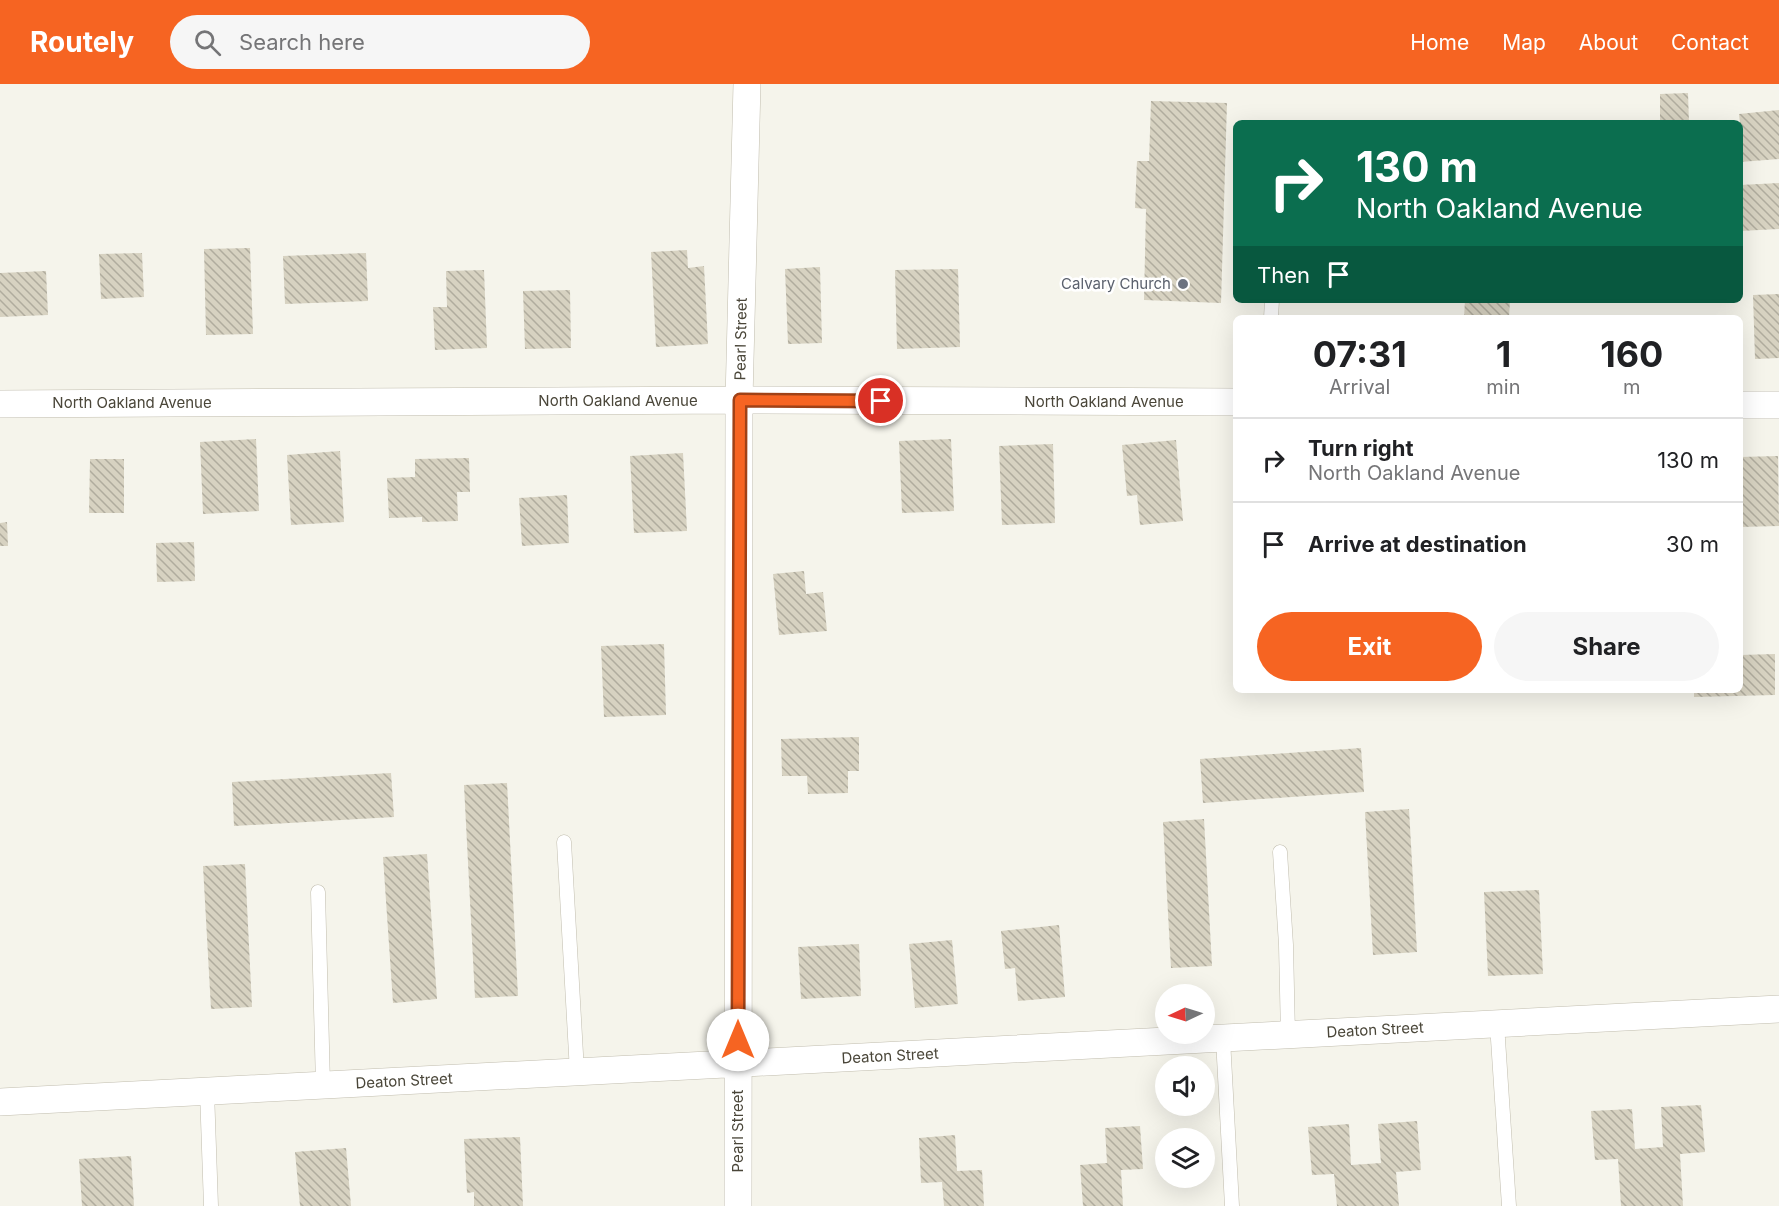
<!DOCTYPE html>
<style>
:root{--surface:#fff;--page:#f6f6f6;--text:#202124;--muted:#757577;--line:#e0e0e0;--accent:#f66422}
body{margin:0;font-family:Inter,sans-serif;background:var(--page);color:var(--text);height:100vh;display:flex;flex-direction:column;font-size:22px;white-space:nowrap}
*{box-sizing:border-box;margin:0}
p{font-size:20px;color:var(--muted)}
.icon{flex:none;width:33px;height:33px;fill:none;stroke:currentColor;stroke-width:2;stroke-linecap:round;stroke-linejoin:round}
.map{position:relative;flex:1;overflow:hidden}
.panel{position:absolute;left:1233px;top:231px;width:510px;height:378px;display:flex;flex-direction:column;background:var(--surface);border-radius:9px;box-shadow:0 6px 24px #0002}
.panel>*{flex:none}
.hud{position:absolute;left:1233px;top:36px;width:510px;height:183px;border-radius:9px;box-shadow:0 6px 24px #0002;background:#0b6e4f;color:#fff;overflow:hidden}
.needle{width:39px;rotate:266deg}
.buttons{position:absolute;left:1155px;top:900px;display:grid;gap:12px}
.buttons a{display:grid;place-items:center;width:60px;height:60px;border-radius:50%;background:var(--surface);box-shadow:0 6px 24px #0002;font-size:30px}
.pin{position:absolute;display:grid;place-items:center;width:51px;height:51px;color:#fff;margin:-26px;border:3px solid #fff;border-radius:50%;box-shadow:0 2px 6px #0007}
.me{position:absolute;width:66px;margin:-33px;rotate:0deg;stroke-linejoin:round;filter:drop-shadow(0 0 4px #0008)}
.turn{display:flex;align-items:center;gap:21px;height:126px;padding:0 24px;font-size:27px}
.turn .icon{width:78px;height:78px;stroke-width:2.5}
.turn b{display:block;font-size:42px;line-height:51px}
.then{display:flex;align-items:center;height:57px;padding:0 24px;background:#0003;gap:12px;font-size:22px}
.eta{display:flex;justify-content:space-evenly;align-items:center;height:102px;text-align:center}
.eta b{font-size:36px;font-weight:700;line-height:42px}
.cta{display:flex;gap:12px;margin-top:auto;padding:12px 24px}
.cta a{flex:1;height:69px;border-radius:36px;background:var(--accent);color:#fff;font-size:24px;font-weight:700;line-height:69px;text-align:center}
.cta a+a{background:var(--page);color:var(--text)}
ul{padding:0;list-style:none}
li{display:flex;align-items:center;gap:18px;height:84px;padding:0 24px;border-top:2px solid var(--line)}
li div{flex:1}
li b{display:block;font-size:22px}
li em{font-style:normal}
header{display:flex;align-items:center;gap:36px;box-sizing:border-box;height:84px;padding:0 30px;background:var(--accent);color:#fff}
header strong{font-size:28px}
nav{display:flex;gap:33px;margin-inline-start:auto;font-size:21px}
.search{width:420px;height:54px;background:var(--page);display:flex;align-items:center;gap:15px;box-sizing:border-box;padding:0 21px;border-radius:33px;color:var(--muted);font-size:22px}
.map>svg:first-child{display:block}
.building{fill:url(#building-back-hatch)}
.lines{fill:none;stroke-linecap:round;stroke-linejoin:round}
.lane-casing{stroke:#c1bdae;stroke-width:15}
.street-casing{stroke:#c1bdae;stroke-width:28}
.lane{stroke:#fff;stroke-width:14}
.street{stroke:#fff;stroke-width:27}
.route-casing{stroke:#a04116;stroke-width:15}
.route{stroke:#f66422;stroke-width:10}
.worship-dot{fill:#6b7280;stroke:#fff;stroke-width:2}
.labels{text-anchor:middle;stroke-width:5;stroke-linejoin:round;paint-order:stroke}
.worship-label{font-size:15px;fill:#5b616d;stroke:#fff;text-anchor:end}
.street-label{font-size:15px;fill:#4a4639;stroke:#fff}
</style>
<header>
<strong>Routely</strong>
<div class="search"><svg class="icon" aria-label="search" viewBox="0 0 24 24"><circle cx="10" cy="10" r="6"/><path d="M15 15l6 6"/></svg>Search here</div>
<nav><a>Home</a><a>Map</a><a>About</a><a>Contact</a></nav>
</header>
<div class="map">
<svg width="1779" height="1122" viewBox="0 0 1779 1122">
<defs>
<pattern id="building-back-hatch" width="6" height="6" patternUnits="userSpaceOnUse" patternTransform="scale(1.5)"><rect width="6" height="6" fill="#d7d2c1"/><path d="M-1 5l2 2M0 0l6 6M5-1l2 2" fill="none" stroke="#b0ac9e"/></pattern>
</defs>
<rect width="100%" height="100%" fill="#f5f4eb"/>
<!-- building -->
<path class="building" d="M1688 9 1689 39H1660V10Z
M1151 17 1227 19 1221 219 1144 216 1146 125 1135 124 1137 77H1149Z
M1779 26V75L1740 78 1741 49 1739 30Z
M1779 99V145L1740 147V101Z
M250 164 253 250 206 251 204 165Z
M687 166 688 184 704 182 708 260 656 263 651 168Z
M142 169 144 213 101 215 99 170Z
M366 169 368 217 285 220 283 172Z
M820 183 822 259 788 260 785 185Z
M958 185 960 263 897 265 895 186Z
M484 186 487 264 435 266 433 223H447L446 187Z
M46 187 48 231 0 233V189Z
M570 206 571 264 525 265 523 207Z
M1779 210V274L1755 275 1753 211Z
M1465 216H1510L1509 234H1464Z
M256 355 259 427 203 430 200 358Z
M951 355 954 427 902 429 899 357Z
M1176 356 1183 437 1140 441 1137 411 1127 412 1122 361Z
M1053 360 1055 439 1002 441 999 362Z
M340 367 344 438 291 441 287 371Z
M683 369 687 447 634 449 630 372Z
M1778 372 1779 442 1740 443V373Z
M469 374 470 408H457L458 437 422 438V433L389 434 387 394 415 393V375Z
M90 375H124V429H89Z
M567 411 569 459 522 462 519 414Z
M7 438 8 462H0V439Z
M194 458 195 497 157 498 156 459Z
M804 487 806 510 823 508 827 547 779 551 773 490Z
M664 560 666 631 604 633 601 562Z
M1775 570V611L1694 613V606H1740V571Z
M859 653V687H848V709L808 710 807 692H782L781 655Z
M1361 664 1364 708 1203 719 1200 675Z
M391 689 394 733 234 742 232 698Z
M507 699 518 912 475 914 464 701Z
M1409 725 1417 868 1373 871 1365 728Z
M1204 735 1212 882 1171 884 1163 738Z
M427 770 437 915 393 919 383 773Z
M245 780 252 923 211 925 203 782Z
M1539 806 1543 890 1488 892 1484 808Z
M1059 841 1065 913 1018 917 1015 884 1005 885 1001 847Z
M952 856 958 920 915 924 909 860Z
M859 860 861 912 801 915 798 863Z
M1701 1021 1705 1068 1680 1070 1683 1122H1621L1618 1075 1595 1076 1591 1027 1632 1025 1635 1065 1663 1063 1661 1023Z
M1417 1037 1421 1086 1396 1088 1399 1122H1337L1334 1090 1312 1091 1308 1043 1349 1040 1351 1081 1381 1079 1378 1040Z
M1140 1042 1143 1085 1121 1086 1123 1122H1083L1080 1081 1107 1079 1105 1044Z
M955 1051 957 1087 982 1086 984 1122H944L942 1098 921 1099 919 1054Z
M520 1053 523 1122H474V1108L467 1109 464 1055Z
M346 1064 351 1122H300L295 1068Z
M131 1072 134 1122H82L79 1075Z"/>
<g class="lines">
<!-- lane casing -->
<g class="lane-casing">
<path id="lane" d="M1271 234 1272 216
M564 758 577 988
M1280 768 1286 861 1288 951
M318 808 323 1001
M1497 940 1509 1122
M1223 955 1232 1122
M207 1007 211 1122"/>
</g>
<!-- street casing -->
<g class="street-casing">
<path id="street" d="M0 320 739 316 1236 318
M1740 321H1779
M0 1018 1779 925
M738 1122 739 316 747 0"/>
</g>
<!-- lane -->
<use href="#lane" class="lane"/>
<!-- street -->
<use href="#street" class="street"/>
</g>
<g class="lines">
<!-- route casing -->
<g class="route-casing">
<path id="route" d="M738 956 740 316 881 317"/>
</g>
<!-- route -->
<use href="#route" class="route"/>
</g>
<!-- markers -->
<circle class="worship-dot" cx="1183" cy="200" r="6"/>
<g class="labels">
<!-- worship labels -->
<g class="worship-label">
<text x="1171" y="205">Calvary Church</text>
</g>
<!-- street labels -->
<g class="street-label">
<text transform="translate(741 255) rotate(-89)" y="5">Pearl Street</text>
<text x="618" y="322">North Oakland Avenue</text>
<text x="1104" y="323">North Oakland Avenue</text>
<text x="132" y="324">North Oakland Avenue</text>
<text transform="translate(1375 946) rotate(-3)" y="5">Deaton Street</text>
<text transform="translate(890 972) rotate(-3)" y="5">Deaton Street</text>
<text transform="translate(404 997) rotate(-3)" y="5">Deaton Street</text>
<text transform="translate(738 1047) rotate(-90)" y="5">Pearl Street</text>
</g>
</g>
</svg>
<div class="buttons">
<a><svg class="needle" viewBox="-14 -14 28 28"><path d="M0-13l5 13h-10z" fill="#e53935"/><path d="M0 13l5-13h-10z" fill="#757577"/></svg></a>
<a><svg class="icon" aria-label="sound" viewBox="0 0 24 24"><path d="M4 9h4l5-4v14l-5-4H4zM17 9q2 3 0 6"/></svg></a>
<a><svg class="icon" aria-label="layers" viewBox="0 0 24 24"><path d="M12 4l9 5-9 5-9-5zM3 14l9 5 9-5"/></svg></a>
</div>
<div class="pin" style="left:881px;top:317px;background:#d93025"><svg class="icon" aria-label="arrive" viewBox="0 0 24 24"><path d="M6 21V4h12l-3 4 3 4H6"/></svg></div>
<svg class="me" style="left:738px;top:956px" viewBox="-20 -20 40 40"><circle r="19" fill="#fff"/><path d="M0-13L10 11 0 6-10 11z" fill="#f66422"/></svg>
<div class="hud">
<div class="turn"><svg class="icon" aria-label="right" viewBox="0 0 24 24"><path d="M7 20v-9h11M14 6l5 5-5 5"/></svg><div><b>130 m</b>North Oakland Avenue</div></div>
<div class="then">Then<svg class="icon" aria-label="arrive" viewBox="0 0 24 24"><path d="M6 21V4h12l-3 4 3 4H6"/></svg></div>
</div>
<section class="panel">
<div class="eta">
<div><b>07:31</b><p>Arrival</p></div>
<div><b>1</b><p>min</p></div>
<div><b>160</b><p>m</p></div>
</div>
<ul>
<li><svg class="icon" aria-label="right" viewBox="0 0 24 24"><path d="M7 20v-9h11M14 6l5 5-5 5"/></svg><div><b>Turn right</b><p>North Oakland Avenue</p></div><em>130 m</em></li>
<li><svg class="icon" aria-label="arrive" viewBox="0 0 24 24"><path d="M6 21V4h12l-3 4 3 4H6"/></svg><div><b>Arrive at destination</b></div><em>30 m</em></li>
</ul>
<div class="cta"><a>Exit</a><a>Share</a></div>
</section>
</div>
